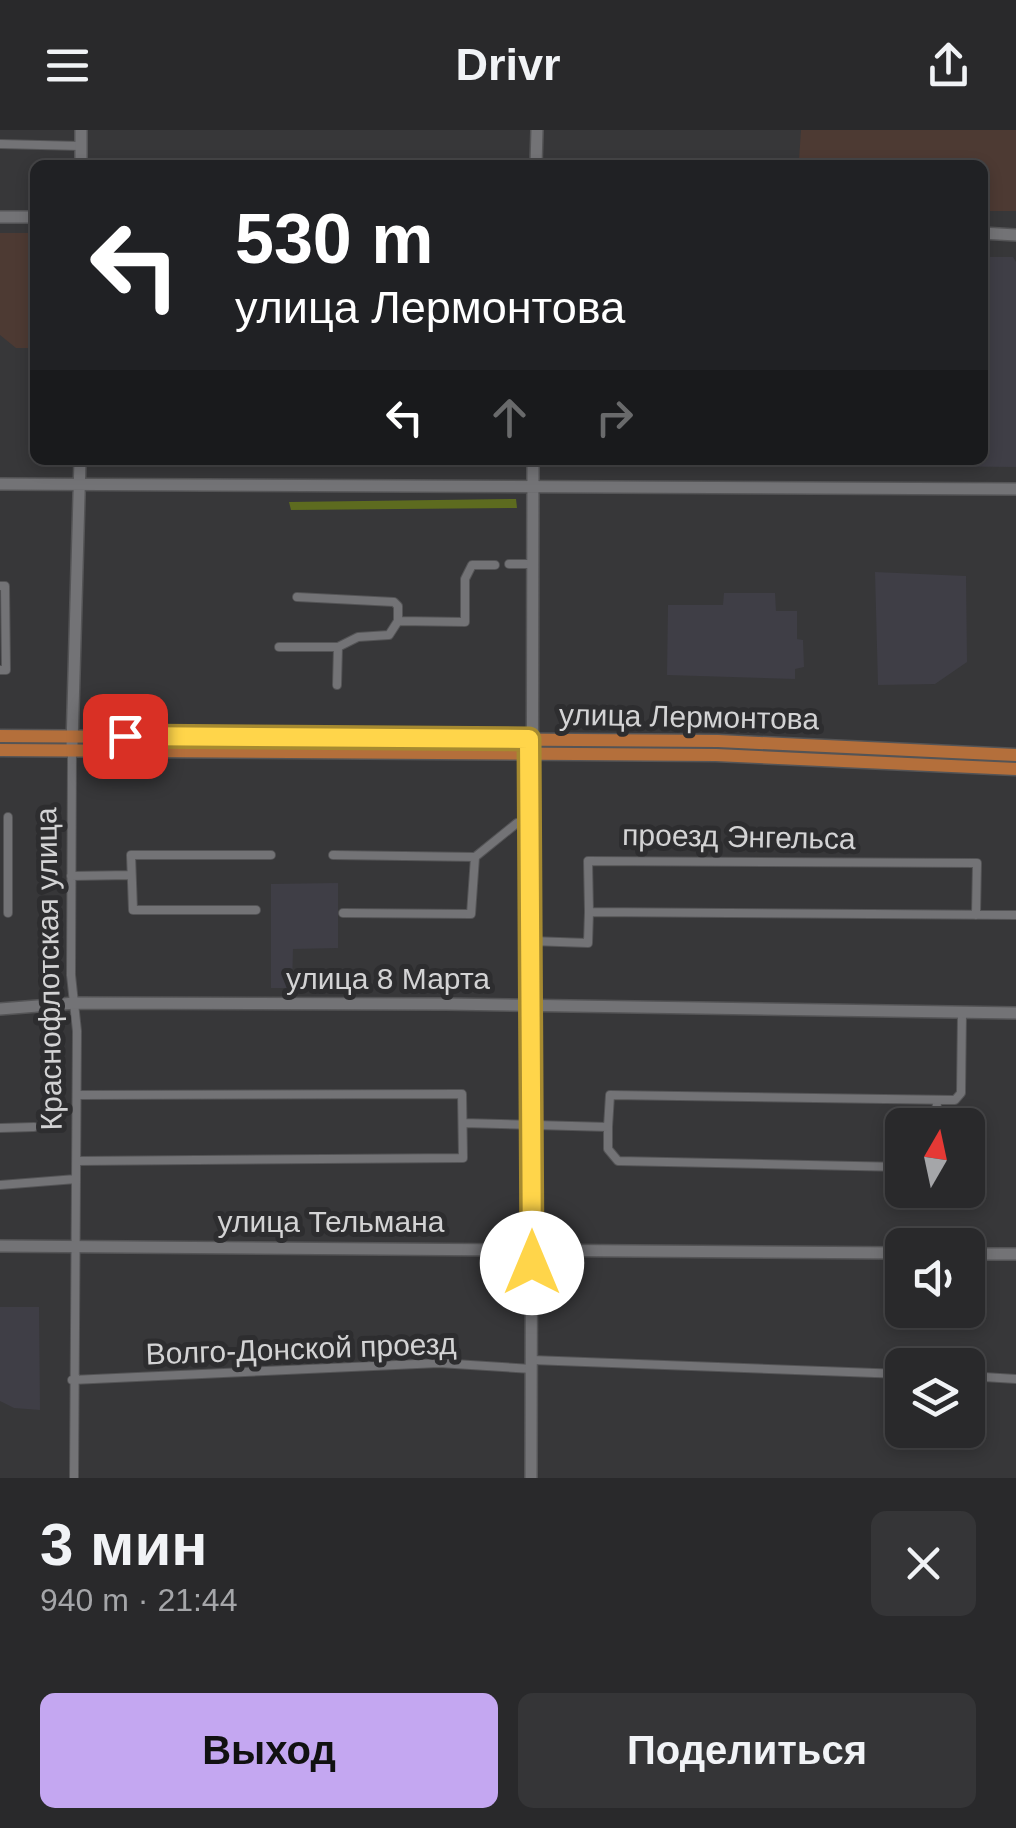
<!DOCTYPE html>
<html lang="ru">
<meta charset="utf-8">
<style>
:root{--surface:#29292b;--page:#353537;--text:#f1f3f6;--muted:#a5a6a9;--line:#454547;--accent:#c4a7f1}
body{margin:0;font-family:Helvetica,sans-serif;background:var(--page);color:var(--text);height:100vh;display:flex;flex-direction:column;font-size:38px;white-space:nowrap}
*{box-sizing:border-box;margin:0}
p{font-size:32px;color:var(--muted)}
.icon{flex:none;width:55px;height:55px;fill:none;stroke:currentColor;stroke-width:2;stroke-linecap:round;stroke-linejoin:round}
.map{position:relative;height:1348px;overflow:hidden}
.panel{display:flex;flex-direction:column;background:var(--surface);flex:1}
.panel>*{flex:none}
.guide{position:absolute;left:30px;top:30px;width:958px;height:305px;border-radius:15px;box-shadow:0 5px 15px #0003,0 0 0 2px var(--line);background:#202124;color:#fff;overflow:hidden}
.needle{width:65px;rotate:9deg}
.controls{position:absolute;left:885px;top:978px;display:grid;gap:20px}
.controls a{display:grid;place-items:center;width:100px;height:100px;border-radius:15px;background:var(--surface);box-shadow:0 5px 15px #0003,0 0 0 2px var(--line);font-size:50px}
.pin{position:absolute;display:grid;place-items:center;width:85px;height:85px;color:#fff;margin:-42px;border-radius:20px;box-shadow:0 5px 15px #0006}
.me{position:absolute;width:110px;margin:-55px;rotate:0deg;stroke-linejoin:round;filter:drop-shadow(0 0 8px #0008)}
.turn{display:flex;align-items:center;gap:35px;height:210px;padding:0 40px;font-size:45px}
.turn .icon{width:130px;height:130px;stroke-width:2.5}
.turn b{display:block;font-size:70px;line-height:85px}
.lanes{display:flex;align-items:center;height:95px;padding:0 40px;background:#0003;justify-content:center;gap:50px;direction:ltr}
.lanes .off{opacity:.35}
.round{display:grid;place-items:center;flex:none;width:105px;height:105px;border-radius:15px;background:var(--page)}
.head{display:flex;align-items:center;justify-content:space-between;height:170px;padding:0 40px}
h1{font-size:60px;font-weight:600;line-height:75px}
.primary-button{display:flex;gap:20px;margin-top:auto;padding:20px 40px}
.primary-button a{flex:1;height:115px;border-radius:15px;background:var(--accent);color:#111;font-size:40px;font-weight:600;line-height:115px;text-align:center}
.primary-button a+a{background:var(--page);color:var(--text)}
header{display:flex;justify-content:space-between;align-items:center;height:130px;padding:0 40px;background:var(--surface);font-size:45px;font-weight:600}
.map>svg:first-child{display:block}
.commercial{fill:#4d3a33}
.built{fill:#3f3e46}
.forest{fill:#5d6b1f}
.lines{fill:none;stroke-linecap:round;stroke-linejoin:round}
.street-casing{stroke:#545456;stroke-width:10}
.secondary-casing{stroke:#545456;stroke-width:14}
.primary-casing{stroke:#545456;stroke-width:15}
.street{stroke:#737376;stroke-width:8}
.secondary{stroke:#737376;stroke-width:11}
.primary{stroke:#b46f3b;stroke-width:12}
.route-casing{stroke:#a68a30;stroke-width:25}
.route{stroke:#ffd54a;stroke-width:18}
.labels{text-anchor:middle;stroke-width:10;stroke-linejoin:round;paint-order:stroke}
.street-label{font-size:30px;fill:#d3d3d4;stroke:#2d2d2f}
</style>
<header><svg class="icon" aria-label="menu" viewBox="0 0 24 24"><path d="M4 6h16M4 12h16M4 18h16"/></svg>Drivr<svg class="icon" aria-label="share" viewBox="0 0 24 24"><path d="M12 15V3M7 8l5-5 5 5M5 13v7h14v-7"/></svg></header>
<div class="map">
<svg width="1016" height="1348" viewBox="0 0 1016 1348">
<rect width="100%" height="100%" fill="#373739"/>
<!-- commercial -->
<path class="commercial" d="M801 0H1016V81H983L982 35H753V30H799Z
M0 103H35V218H16L0 205Z"/>
<!-- built -->
<path class="built" d="M983 127H1013L1016 132V337L624 333 982 330Z
M875 442 966 446 967 532 935 554 878 555Z
M724 463H775L776 481H797V509L803 510 804 537 795 539V549L667 545 668 475H723Z
M338 753V818L293 819 292 858H271V754Z
M0 1177H39L40 1280 14 1278 0 1271Z"/>
<!-- forest -->
<path class="forest" d="M516 369 517 378 291 380 289 372Z"/>
<g class="lines">
<!-- street casing -->
<g class="street-casing">
<path id="street" d="M0 14 81 16
M509 434H531
M0 456H5L6 540H0
M297 467 394 472 398 476V491L465 492V449L472 435H495
M279 517H338L358 507 389 505 398 491
M337 555 338 517
M72 619 71 845 77 901 74 1348
M333 725 475 727 471 784 343 783
M475 727 517 693H530
M71 746 131 745
M256 780H133L131 725H271
M8 783V687
M976 785 977 733 588 731 589 782 1016 785
M531 811 588 813 589 782
M463 993 608 997 610 965 955 970 961 963 962 882
M936 995 937 970
M608 997V1019L618 1031 902 1037
M0 998 34 997
M77 1031 463 1028 462 964 77 965
M0 1055 76 1049
M532 1230 902 1244
M968 1246 1016 1249
M72 1250 439 1233 532 1239"/>
</g>
<!-- secondary casing -->
<g class="secondary-casing">
<path id="secondary" d="M81 0V35
M536 35 537 0
M0 87H35
M982 103 1016 105
M0 354 1016 359
M72 616 80 330
M0 879 75 873 445 874 1016 883
M0 1116 902 1123
M968 1124H1016
M531 1348 533 330"/>
</g>
<!-- primary casing -->
<g class="primary-casing">
<path id="primary" d="M0 606 718 611 1016 625
M0 620 716 625 1016 639"/>
</g>
<!-- street -->
<use href="#street" class="street"/>
<!-- secondary -->
<use href="#secondary" class="secondary"/>
<!-- primary -->
<use href="#primary" class="primary"/>
</g>
<g class="lines">
<!-- route casing -->
<g class="route-casing">
<path id="route" d="M125 606 529 609 532 1133"/>
</g>
<!-- route -->
<use href="#route" class="route"/>
</g>
<g class="labels">
<!-- street labels -->
<g class="street-label">
<text transform="translate(689 587) rotate(1)" y="10">улица Лермонтова</text>
<text transform="translate(739 707) rotate(1)" y="10">проезд Энгельса</text>
<text transform="translate(49 839) rotate(-91)" y="10">Краснофлотская улица</text>
<text x="388" y="859">улица 8 Марта</text>
<text x="331" y="1102">улица Тельмана</text>
<text transform="translate(301 1219) rotate(-2)" y="10">Волго-Донской проезд</text>
</g>
</g>
</svg>
<div class="controls">
<a><svg class="needle" viewBox="-14 -14 28 28"><path d="M0-13l5 13h-10z" fill="#e53935"/><path d="M0 13l5-13h-10z" fill="#a5a6a9"/></svg></a>
<a><svg class="icon" aria-label="sound" viewBox="0 0 24 24"><path d="M4 9h4l5-4v14l-5-4H4zM17 9q2 3 0 6"/></svg></a>
<a><svg class="icon" aria-label="layers" viewBox="0 0 24 24"><path d="M12 4l9 5-9 5-9-5zM3 14l9 5 9-5"/></svg></a>
</div>
<div class="pin" style="left:125px;top:606px;background:#d93025"><svg class="icon" aria-label="arrive" viewBox="0 0 24 24"><path d="M6 21V4h12l-3 4 3 4H6"/></svg></div>
<svg class="me" style="left:532px;top:1133px" viewBox="-20 -20 40 40"><circle r="19" fill="#fff"/><path d="M0-13L10 11 0 6-10 11z" fill="#ffd54a"/></svg>
<div class="guide">
<div class="turn"><svg class="icon" aria-label="left" viewBox="0 0 24 24"><path d="M17 20v-9H6M10 6l-5 5 5 5"/></svg><div><b>530 m</b>улица Лермонтова</div></div>
<div class="lanes"><svg class="icon" aria-label="left" viewBox="0 0 24 24"><path d="M17 20v-9H6M10 6l-5 5 5 5"/></svg><svg class="icon off" aria-label="ahead" viewBox="0 0 24 24"><path d="M12 20V5M6 11l6-6 6 6"/></svg><svg class="icon off" aria-label="right" viewBox="0 0 24 24"><path d="M7 20v-9h11M14 6l5 5-5 5"/></svg></div>
</div>
</div>
<section class="panel">
<div class="head"><div><h1>3 мин</h1><p>940 m · 21:44</p></div><a class="round"><svg class="icon" aria-label="close" viewBox="0 0 24 24"><path d="M6 6l12 12M18 6L6 18"/></svg></a></div>
<div class="primary-button"><a>Выход</a><a>Поделиться</a></div>
</section>
